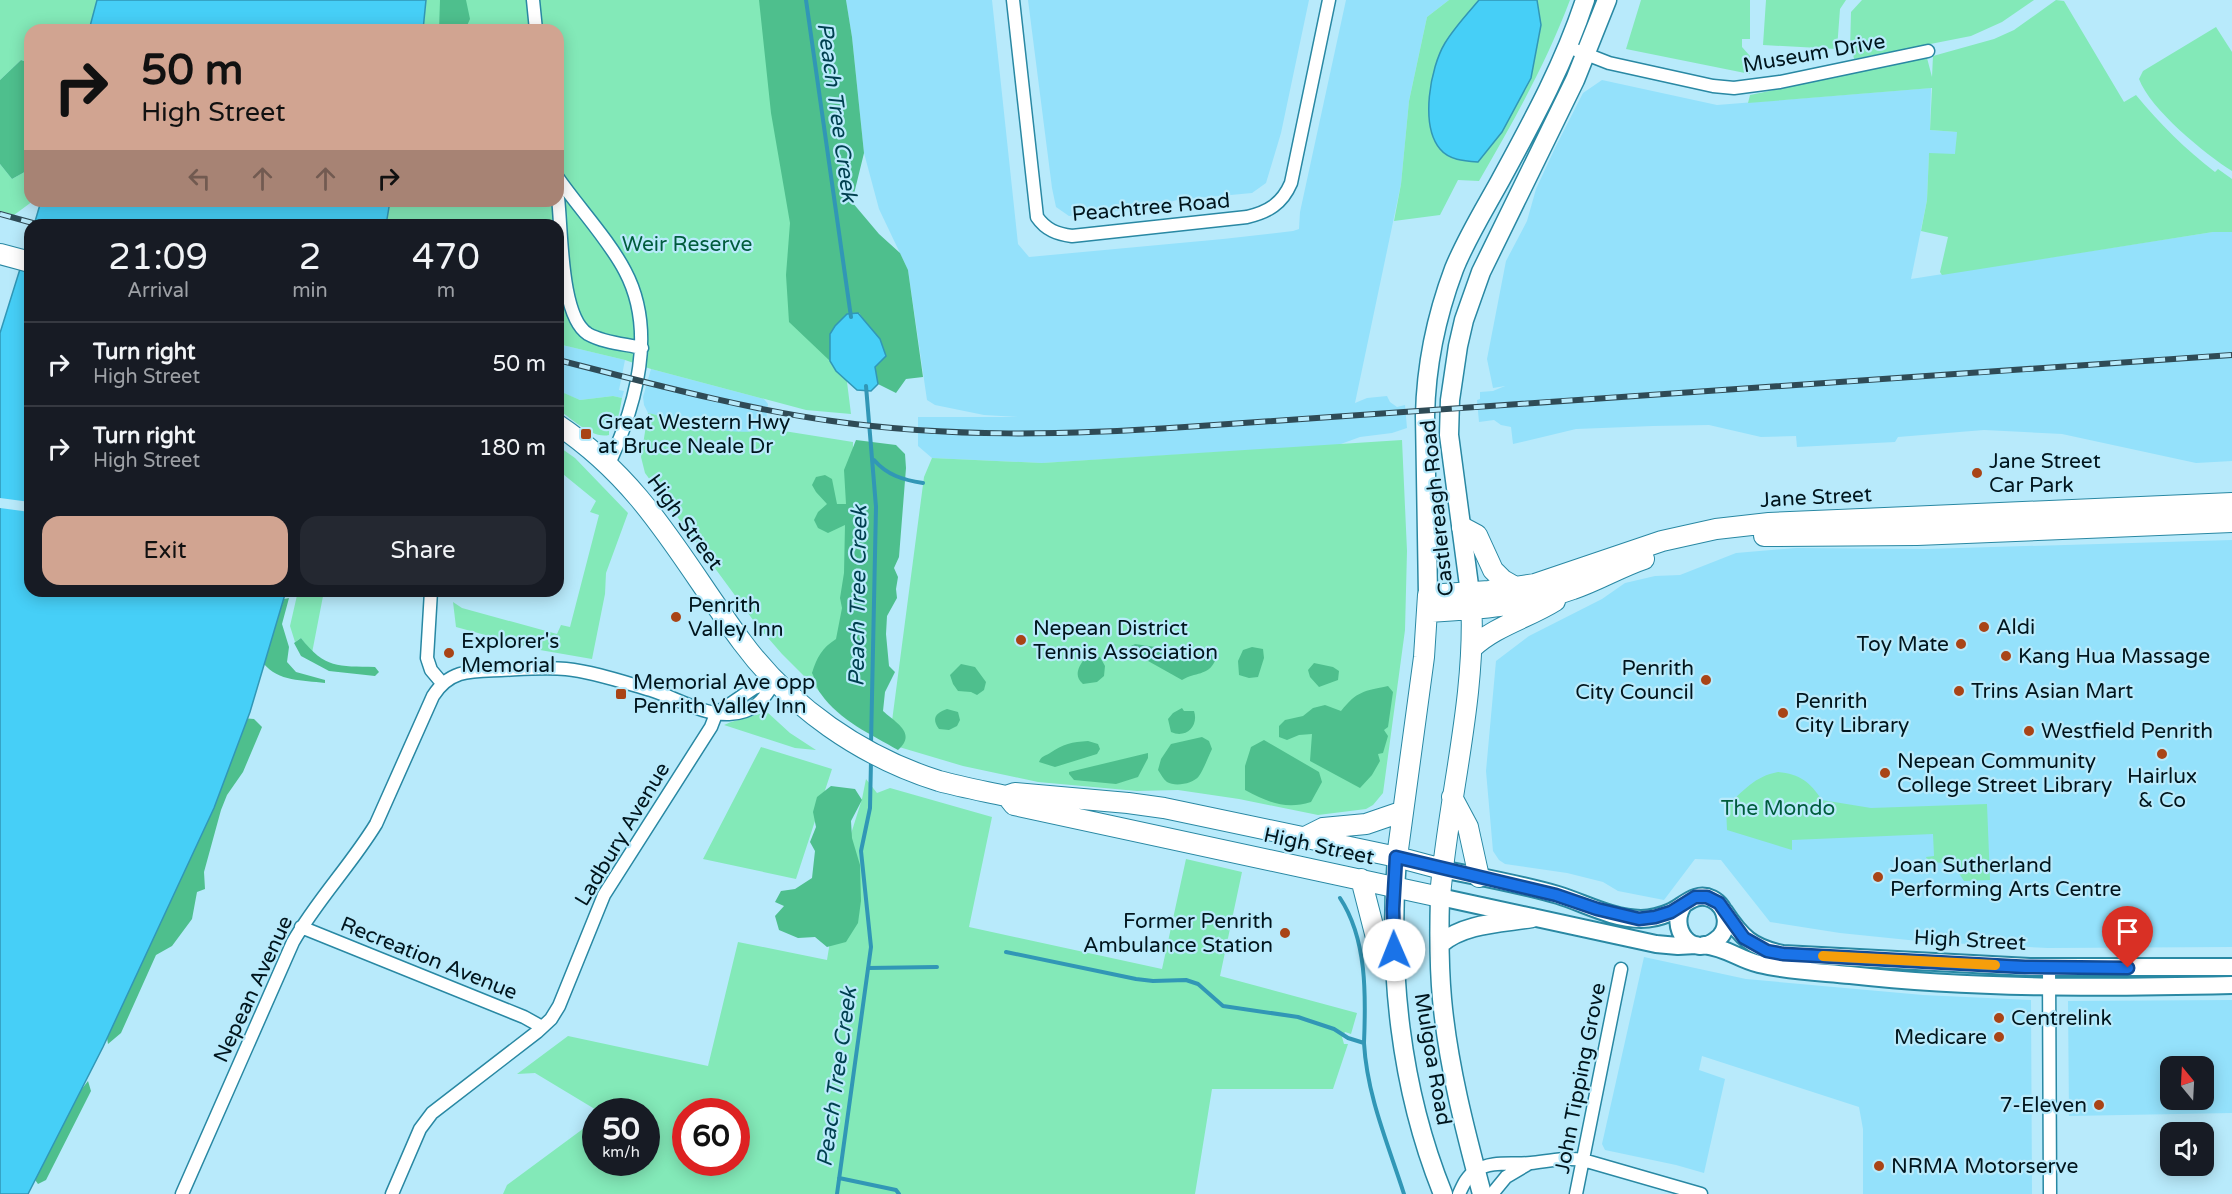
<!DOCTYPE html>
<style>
:root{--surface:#171b24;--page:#242831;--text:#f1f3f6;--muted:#9ea1a6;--line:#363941;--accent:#d1a491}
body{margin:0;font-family:"Varela Round",sans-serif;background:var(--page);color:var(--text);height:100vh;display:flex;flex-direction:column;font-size:22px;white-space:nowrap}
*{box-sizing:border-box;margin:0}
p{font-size:20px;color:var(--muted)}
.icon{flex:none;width:33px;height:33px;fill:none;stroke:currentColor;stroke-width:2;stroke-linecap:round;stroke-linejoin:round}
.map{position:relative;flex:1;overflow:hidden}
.details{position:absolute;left:24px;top:219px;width:540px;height:378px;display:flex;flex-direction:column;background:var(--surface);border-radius:18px;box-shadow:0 3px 15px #0003}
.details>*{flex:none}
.top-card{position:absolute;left:24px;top:24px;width:540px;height:183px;border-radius:18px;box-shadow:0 3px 15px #0003;background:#d1a491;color:#111;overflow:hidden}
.needle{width:39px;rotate:342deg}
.fabs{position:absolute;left:2160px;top:1056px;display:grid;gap:12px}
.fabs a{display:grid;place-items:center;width:54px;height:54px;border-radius:12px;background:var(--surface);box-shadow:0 3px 15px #0003;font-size:30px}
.speed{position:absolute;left:582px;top:1098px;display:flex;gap:12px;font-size:30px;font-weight:700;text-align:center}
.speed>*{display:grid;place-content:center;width:78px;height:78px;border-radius:50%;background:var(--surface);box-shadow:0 3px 15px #0003;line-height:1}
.speed small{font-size:15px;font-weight:400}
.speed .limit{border:9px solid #d22;background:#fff;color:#111}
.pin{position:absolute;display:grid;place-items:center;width:51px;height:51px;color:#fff;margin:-62px -26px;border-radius:50% 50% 50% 0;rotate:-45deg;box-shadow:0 0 6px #0007}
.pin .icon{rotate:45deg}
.me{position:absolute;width:66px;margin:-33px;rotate:359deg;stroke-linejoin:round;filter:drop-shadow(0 0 4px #0008)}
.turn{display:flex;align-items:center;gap:21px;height:126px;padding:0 18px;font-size:27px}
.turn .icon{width:78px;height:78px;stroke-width:2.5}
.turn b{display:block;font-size:42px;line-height:51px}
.lanes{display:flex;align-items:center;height:57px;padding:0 18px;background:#0003;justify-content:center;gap:30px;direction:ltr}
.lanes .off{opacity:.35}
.eta{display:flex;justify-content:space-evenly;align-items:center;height:102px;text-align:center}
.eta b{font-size:36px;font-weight:600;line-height:42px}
.cta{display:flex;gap:12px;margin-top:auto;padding:12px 18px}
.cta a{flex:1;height:69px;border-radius:18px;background:var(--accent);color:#111;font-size:24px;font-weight:600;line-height:69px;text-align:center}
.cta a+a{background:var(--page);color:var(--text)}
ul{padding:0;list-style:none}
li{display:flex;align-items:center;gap:18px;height:84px;padding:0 18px;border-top:2px solid var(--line)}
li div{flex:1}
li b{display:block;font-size:22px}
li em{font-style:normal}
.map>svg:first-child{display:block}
.built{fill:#94e1fb;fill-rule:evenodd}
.green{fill:#83e9b8;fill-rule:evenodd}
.forest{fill:#4ebf8d}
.water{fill:#46cff7;stroke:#3197b6;stroke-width:1.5}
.pier{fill:#b8eafb}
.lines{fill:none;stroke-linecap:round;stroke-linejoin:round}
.stream{stroke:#3197b6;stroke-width:4}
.minor-casing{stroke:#2988a3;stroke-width:15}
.secondary-casing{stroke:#2988a3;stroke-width:20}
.primary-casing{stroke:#2988a3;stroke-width:21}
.trunk-casing{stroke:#2988a3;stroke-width:22}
.minor{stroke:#fff;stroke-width:12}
.secondary{stroke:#fff;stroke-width:16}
.primary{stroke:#fff;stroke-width:18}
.trunk{stroke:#fff;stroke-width:20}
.rail-casing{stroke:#2f4b56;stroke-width:6}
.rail{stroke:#b8eafb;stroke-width:4;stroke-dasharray:11;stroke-linecap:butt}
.route-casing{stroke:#114b97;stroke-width:15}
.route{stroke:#1a73e8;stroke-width:10}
.slow{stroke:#f59e0b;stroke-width:10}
.poi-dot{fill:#a94416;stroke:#b8eafb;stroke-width:2}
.labels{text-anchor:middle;stroke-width:4.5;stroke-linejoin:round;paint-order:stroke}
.street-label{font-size:21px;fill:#00151d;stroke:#b8eafb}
.park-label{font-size:21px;fill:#005c3c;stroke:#b8eafb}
.poi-label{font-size:21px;fill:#00151d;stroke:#b8eafb;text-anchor:start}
.water-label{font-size:22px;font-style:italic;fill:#003f4f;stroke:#b8eafb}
</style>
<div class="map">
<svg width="2232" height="1194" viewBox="0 0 2232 1194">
<rect width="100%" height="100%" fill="#b8eafb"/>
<!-- built -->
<path class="built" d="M846 0H992L1018 244 1029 257 1223 239 1293 231 1299 229 1300 212 1346 0H1449L1427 17 1409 101 1401 184 1355 403 1367 398 1387 396 1390 402 1397 407 1405 405 1407 428 1392 433 1360 437 1338 445 1042 463 932 458 918 446V417H1018L984 415 935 405 927 400 908 270 879 209 864 153 852 37Z
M1028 0H1309L1281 133 1266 183 1252 193 1177 200 1149 208 1069 216 1056 207 1052 188Z
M1602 80 1717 105 1931 88 1930 130 1957 132 1956 155 1929 154 1927 200 1911 279 2213 232H2232V461L2196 463 2062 434 1984 430 1898 437 1895 442 1797 447 1796 436 1761 437 1709 425 1653 426 1576 429 1513 444 1511 427 1501 425 1494 420 1479 422 1477 400 1480 399V392L1493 391 1505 386 1493 388 1487 359 1506 261 1527 221 1536 189 1555 148 1583 93Z
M558 344 625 360 619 390 624 391 622 398 613 396 580 400 563 393 561 387 558 386Z
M651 369 764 399 768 404 765 428 757 431 736 433 648 413 644 405 643 397Z
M2232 540V947L2048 948 1928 942 1840 933 1770 922 1721 860 1695 859 1664 900 1618 891 1603 882 1567 873 1505 864 1499 860 1493 851 1486 771 1496 661 1529 636 1602 599 1625 583 1655 576 1680 575 1736 553 1796 548 1926 549Z
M1644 957 1746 979 1923 995 2031 1000 2032 1194H1863V1129L1859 1107 1702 1056 1699 1070 1725 1079 1704 1173 1676 1165 1605 1150 1602 1144Z
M2232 1000V1113L2069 1116 2068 1001ZM2170 1066H2204V1100H2170Z"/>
<!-- green -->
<path class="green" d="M0 0H97L89 30H30V63L21 60 0 80Z
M426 0H767L834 278 851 414 806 410 651 369 625 360 558 344V225H386L390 201H558V30H423Z
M1449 0H1570C1546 64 1513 122 1479 181L1458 180 1440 215 1394 221 1401 184 1409 101 1427 17Z
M1641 0H1750V39H1742V47L1750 56V74L1626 49Z
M1766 0H1846L1840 9 1837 49 1763 45Z
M1862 0H2034L2002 22 1971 36 1854 59 1852 49 1850 50 1851 12Z
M2056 0 2064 1 2124 102 2136 95C2160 124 2185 149 2215 172L2218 169 2232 179V232H2213L1942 275 1940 272 1948 237 1921 231 1927 200 1929 153 1955 154 1957 132 1930 130 1932 88 1748 103 1750 95 1927 58 1932 77 1933 56 1994 39 2014 30Z
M2216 27 2232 52V171C2205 154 2150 109 2139 79L2143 71Z
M0 164 12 179 30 169V201H33L14 215 0 211Z
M558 386 561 387 564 393 580 400 613 396 622 398C620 408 619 424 609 429V435C591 439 572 418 558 410Z
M648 413C678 420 737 440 765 428L853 442 849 705 820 692 782 654 756 624 645 473 641 457Z
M1402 440 1407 551 1405 630 1383 793 1373 805 1366 809 1318 815 1239 799 1178 790 1137 791 1038 782 963 766 889 744 924 477 932 458 1042 463Z
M558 446 575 458 628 513 606 573 605 594 592 659 540 650 456 627 453 602 462 608 557 634 561 625 570 627 599 515 590 512 596 501 558 470Z
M298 591H324L312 653 301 638 295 642 290 626Z
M767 712 790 733 816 750 795 748 724 725 731 722Z
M761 747 832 769 796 879 703 859Z
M1778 772C1800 774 1810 782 1822 800L1871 808 1987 804 1990 880 1964 881C1953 863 1948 863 1928 862L1926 857 1934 856 1933 834 1792 840V850L1727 830 1726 807C1743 791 1755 776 1778 772Z
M866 779 877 793 890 788 992 817 969 927 1162 969 1186 859 1242 872 1220 976 1357 1013 1351 1034 1345 1032 1342 1037 1344 1044H1348L1333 1089H1212L1195 1194H503L507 1185 595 1120 596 1162H646V1112L598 1111 535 1073 517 1074 568 1036 708 1066 738 942 827 960 844 856 862 799ZM686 1112H736V1162H686Z"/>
<!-- forest -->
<path class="forest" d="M440 0H466L470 19 465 30H439Z
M759 0H846L852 37 864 153 852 202 879 234 900 253 908 270 923 377 906 379 896 393 878 384 868 326 859 313 830 334V361L789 322 786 275 790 223 771 113Z
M21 60 30 63V169L12 179 0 164V80Z
M856 440 896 445 905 454 906 468 899 557 894 568 898 577 896 589 897 598 887 616 886 634 889 666 895 672 885 692 883 711C896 723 917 733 898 750 872 735 839 720 821 694 816 688 816 680 812 673 817 657 822 648 836 639L842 608 840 598 844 573 845 525 828 533 818 528 814 520 818 512 827 504 816 492 812 485 816 477 825 475 832 479 837 504H846L844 470Z
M289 598 282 624 289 647 287 662 296 672 325 680V683C302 680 279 682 263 663L284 599Z
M301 638C325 669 338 666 375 667L379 672 375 676 329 671 301 656 294 643Z
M1135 644 1183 651 1195 659 1212 655 1215 661C1208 676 1195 672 1182 680L1132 652 1131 646Z
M1252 647 1263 649 1264 658 1258 677 1249 678 1239 675 1238 661 1243 650Z
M1093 656 1100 657 1105 666 1104 676 1097 682 1083 684C1073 676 1079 666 1085 658Z
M1314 663 1333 667 1339 671 1338 680 1319 687 1310 677 1308 670Z
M961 664 975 667 986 682 984 690 977 695 971 692 958 691 953 684 950 675Z
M1388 686 1393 692 1388 727 1384 730 1388 736 1383 753 1378 754 1380 761 1372 775 1360 788 1310 761 1312 734 1299 735 1287 740 1279 737V726L1285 720 1303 716 1313 708 1325 705 1341 711C1357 691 1364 691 1388 686Z
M1182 708 1184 711H1194C1199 726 1186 739 1171 732L1168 719 1173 713Z
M947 709 958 712 960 720 957 726 949 730 939 729C931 718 936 713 947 709Z
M242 718 254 719 262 727 243 772 227 795 221 810 204 872 205 889 197 892 192 919 172 946 156 955 121 1033 108 1044 106 1032Z
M1202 737 1209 741 1212 749C1208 757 1204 769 1199 776 1193 784 1175 787 1167 782 1163 779 1161 774 1158 770L1161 759 1171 744Z
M1264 740 1319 772 1322 782 1311 802C1285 810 1268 802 1245 790V766L1251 747Z
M1088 741 1098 744 1100 749 1097 754 1055 767 1039 762C1042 755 1044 757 1050 753 1063 744 1072 742 1088 741Z
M1148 753V758L1138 777 1116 784 1074 780 1069 774V772Z
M831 786 855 789 862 800 851 821 852 838 860 865 861 901 858 923 846 942 827 947 815 937 798 938 779 930 775 916 784 906 775 902 781 891 795 889 812 878 815 851 810 842 816 827 813 812 817 797Z
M88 1081 91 1091 46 1180 38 1184 33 1177 70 1104Z"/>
<!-- water -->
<path class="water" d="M97 0H426L423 30H89Z
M1479 0H1537L1541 25 1531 78 1502 132 1478 162C1464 161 1449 160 1440 149 1420 125 1430 68 1445 43 1454 28 1467 14 1479 0Z
M41 201H390L386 225H34Z
M30 237V591H286L250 712 214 808 103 1047 28 1194H0V333Z
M858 313 880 339 886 356 875 367 878 384 871 391 857 390 836 371 830 361V334L835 326 847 314Z"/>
<!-- pier -->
<path class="pier" d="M0 498 30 502V512L0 508Z"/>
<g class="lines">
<!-- stream -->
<path class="stream" d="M806 0 851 317
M866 386 876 507 871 744
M874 460C887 475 903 480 923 483
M1340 898C1367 939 1366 995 1364 1043
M1006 952 1136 979 1153 981 1186 980 1198 984 1223 1006 1298 1017 1334 1029 1348 1038 1364 1043C1367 1096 1388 1144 1404 1194
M868 968 937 967
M839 1178 896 1190 899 1194
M837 1194 871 947 861 851 870 808 871 761"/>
<!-- minor casing -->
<g class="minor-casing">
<path id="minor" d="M533 0 536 30
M1013 0 1037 217C1046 230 1057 234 1072 236L1247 217C1268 212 1282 204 1291 183L1329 0
M1568 47 1609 63 1713 86 1734 88 1780 82 1928 51
M558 178C578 207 609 240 625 271 657 331 636 405 609 464
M558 198C562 230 560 317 588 334 604 343 625 344 642 348
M431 591 427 658 431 670 442 683
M717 713 754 688 775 681
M301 927 524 1017 542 1027
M2049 967 2050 1194
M182 1194 293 942C317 900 351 865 376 824L433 696C450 669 472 671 501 670 523 669 545 667 566 669 594 672 623 682 651 690 676 698 703 715 729 714 754 713 764 700 775 681
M392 1194 420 1129 432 1113 537 1032 551 1019 559 1006 604 895 711 727 716 714
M1459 1194C1463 1185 1467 1176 1475 1171 1492 1160 1512 1165 1531 1163 1549 1161 1565 1157 1583 1160L1701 1194
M1492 1194 1506 1177 1528 1164
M1576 1194 1621 969"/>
</g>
<!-- secondary casing -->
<g class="secondary-casing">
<path id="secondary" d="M1442 869C1480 877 1520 884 1558 895 1584 903 1613 919 1641 919 1651 919 1662 916 1671 912 1685 905 1696 891 1712 899 1728 907 1731 930 1716 940 1692 959 1667 928 1684 904
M1440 897 1656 944 1678 946 1696 945
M1724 911C1741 937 1752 948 1783 954L2030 967H2232
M1704 945C1728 948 1738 959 1759 964 1788 971 1820 972 1850 975 1976 989 2105 988 2232 985"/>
</g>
<!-- primary casing -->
<g class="primary-casing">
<path id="primary" d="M1470 593 1449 435 1450 400 1458 346 1464 320 1481 272 1575 80 1607 0
M1428 595 1425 416C1426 365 1436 317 1454 269 1466 239 1484 210 1500 181 1532 122 1564 64 1585 0
M1397 857C1388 970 1400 1088 1443 1194
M1440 897C1439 931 1439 965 1442 999 1448 1065 1465 1130 1482 1194
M1440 944C1464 923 1502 923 1532 918"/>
</g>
<!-- trunk casing -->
<g class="trunk-casing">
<path id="trunk" d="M0 254 30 262
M558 425C645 483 682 561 742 642 790 707 862 757 939 781 961 787 983 791 1006 796L1015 793 1128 803 1164 808 1397 857 1442 869
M1462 527 1477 535 1493 570 1503 580 1517 588
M1764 536 1917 535 2232 522
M1428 612C1477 609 1526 606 1573 589 1597 581 1620 567 1644 559
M1472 648C1495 626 1528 618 1555 601
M1452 797 1468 827 1479 877
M1010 800 1014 805 1440 897C1448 797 1477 698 1471 597
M1303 838 1323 828 1366 824 1401 812
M1397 857 1424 657 1428 595 1489 591 1535 584 1662 541 1716 529 1769 523 2232 503
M1361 879 1381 957 1395 972"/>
</g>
<!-- minor -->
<use href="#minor" class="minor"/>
<!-- secondary -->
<use href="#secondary" class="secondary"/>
<!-- primary -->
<use href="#primary" class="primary"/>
<!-- trunk -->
<use href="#trunk" class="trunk"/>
<!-- rail casing -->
<g class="rail-casing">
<path id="rail" d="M0 214 40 225
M558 360C649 383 740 408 832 421 950 438 1067 435 1185 427L2232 355"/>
</g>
<!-- rail -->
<use href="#rail" class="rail"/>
</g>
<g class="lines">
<!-- route casing -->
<g class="route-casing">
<path id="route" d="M1394 950 1393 909 1396 857 1556 895 1597 909 1639 919 1655 917 1671 912 1695 897H1707L1719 903 1744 938 1767 951 1783 954 2025 967 2128 968"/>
</g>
<!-- route -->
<use href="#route" class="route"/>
<!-- slow -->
<path class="slow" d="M1823 956 1995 965"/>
</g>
<!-- markers -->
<g class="poi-dot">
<rect x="580" y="428" width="12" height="12" rx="3"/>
<circle cx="1977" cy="473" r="6"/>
<circle cx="676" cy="617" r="6"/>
<circle cx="1984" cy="627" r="6"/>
<circle cx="1021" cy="640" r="6"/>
<circle cx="1961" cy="644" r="6"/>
<circle cx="449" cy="653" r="6"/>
<circle cx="2006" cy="656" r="6"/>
<circle cx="1706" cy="680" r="6"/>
<circle cx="1959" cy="691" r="6"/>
<rect x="615" y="688" width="12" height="12" rx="3"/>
<circle cx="1783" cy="713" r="6"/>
<circle cx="2029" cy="731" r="6"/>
<circle cx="2162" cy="754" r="6"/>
<circle cx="1885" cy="773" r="6"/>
<circle cx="1878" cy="877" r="6"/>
<circle cx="1285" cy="933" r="6"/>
<circle cx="1999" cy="1018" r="6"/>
<circle cx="1999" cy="1037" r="6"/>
<circle cx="2099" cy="1105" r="6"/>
<circle cx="1879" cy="1166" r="6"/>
</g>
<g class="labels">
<!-- street labels -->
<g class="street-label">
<text transform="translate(1814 53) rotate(-10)" y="7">Museum Drive</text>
<text transform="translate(1151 207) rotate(-5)" y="7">Peachtree Road</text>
<text transform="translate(1816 497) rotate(-3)" y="7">Jane Street</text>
<text transform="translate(1437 508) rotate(-96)" y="7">Castlereagh Road</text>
<text transform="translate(685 522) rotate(54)" y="7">High Street</text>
<text transform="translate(622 834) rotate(-59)" y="7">Ladbury Avenue</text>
<text transform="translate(1319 846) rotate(12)" y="7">High Street</text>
<text transform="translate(1970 940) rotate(3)" y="7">High Street</text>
<text transform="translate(429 958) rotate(22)" y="7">Recreation Avenue</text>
<text transform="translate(253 989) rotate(-65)" y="7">Nepean Avenue</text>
<text transform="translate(1433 1059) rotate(80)" y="7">Mulgoa Road</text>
<text transform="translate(1580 1078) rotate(-79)" y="7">John Tipping Grove</text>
</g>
<!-- park labels -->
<g class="park-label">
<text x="687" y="251">Weir Reserve</text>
<text x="1778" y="815">The Mondo</text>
</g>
<!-- poi labels -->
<g class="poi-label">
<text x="598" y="429">Great Western Hwy<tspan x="598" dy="24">at Bruce Neale Dr</tspan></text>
<text x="1989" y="468">Jane Street<tspan x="1989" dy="24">Car Park</tspan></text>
<text x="688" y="612">Penrith<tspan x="688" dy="24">Valley Inn</tspan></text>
<text x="1996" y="634">Aldi</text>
<text x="1033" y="635">Nepean District<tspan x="1033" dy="24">Tennis Association</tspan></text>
<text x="461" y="648">Explorer's<tspan x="461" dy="24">Memorial</tspan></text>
<text x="1949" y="651" text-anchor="end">Toy Mate</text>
<text x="2018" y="663">Kang Hua Massage</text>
<text x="1694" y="675" text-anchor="end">Penrith<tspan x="1694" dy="24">City Council</tspan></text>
<text x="633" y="689">Memorial Ave opp<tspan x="633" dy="24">Penrith Valley Inn</tspan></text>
<text x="1971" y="698">Trins Asian Mart</text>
<text x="1795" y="708">Penrith<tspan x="1795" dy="24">City Library</tspan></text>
<text x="2041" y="738">Westfield Penrith</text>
<text x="1897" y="768">Nepean Community<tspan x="1897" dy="24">College Street Library</tspan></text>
<text x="2162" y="783" text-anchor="middle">Hairlux<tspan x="2162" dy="24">&amp; Co</tspan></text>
<text x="1890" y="872">Joan Sutherland<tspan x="1890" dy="24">Performing Arts Centre</tspan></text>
<text x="1273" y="928" text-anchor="end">Former Penrith<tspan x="1273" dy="24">Ambulance Station</tspan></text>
<text x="2011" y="1025">Centrelink</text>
<text x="1987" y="1044" text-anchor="end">Medicare</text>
<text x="2087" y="1112" text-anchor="end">7-Eleven</text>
<text x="1891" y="1173">NRMA Motorserve</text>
</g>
<!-- water labels -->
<g class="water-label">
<text transform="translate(838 112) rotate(82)" y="8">Peach Tree Creek</text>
<text transform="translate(857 596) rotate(-89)" y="8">Peach Tree Creek</text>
<text transform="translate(836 1077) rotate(-82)" y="8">Peach Tree Creek</text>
</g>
</g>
</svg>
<div class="fabs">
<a><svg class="needle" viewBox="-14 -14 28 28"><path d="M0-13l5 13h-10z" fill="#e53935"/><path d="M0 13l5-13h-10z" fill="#9ea1a6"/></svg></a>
<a><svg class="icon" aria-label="sound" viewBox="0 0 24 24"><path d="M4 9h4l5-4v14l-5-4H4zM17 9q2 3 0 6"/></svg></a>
</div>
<div class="speed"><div>50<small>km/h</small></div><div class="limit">60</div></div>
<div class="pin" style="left:2128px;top:968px;background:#d93025"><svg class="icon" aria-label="arrive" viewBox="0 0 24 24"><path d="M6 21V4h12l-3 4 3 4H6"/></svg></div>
<svg class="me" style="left:1394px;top:950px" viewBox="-20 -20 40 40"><circle r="19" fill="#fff"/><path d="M0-13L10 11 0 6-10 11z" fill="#1a73e8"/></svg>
<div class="top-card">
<div class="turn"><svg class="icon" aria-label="right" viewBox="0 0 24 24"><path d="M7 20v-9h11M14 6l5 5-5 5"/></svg><div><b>50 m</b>High Street</div></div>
<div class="lanes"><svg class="icon off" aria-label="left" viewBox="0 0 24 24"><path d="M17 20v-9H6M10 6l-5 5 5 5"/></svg><svg class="icon off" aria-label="ahead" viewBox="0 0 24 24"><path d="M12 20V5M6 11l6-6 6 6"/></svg><svg class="icon off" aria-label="ahead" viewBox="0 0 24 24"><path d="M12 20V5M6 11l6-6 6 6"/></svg><svg class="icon" aria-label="right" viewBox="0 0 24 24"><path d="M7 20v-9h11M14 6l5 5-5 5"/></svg></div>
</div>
<section class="details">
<div class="eta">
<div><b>21:09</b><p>Arrival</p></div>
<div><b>2</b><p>min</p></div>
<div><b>470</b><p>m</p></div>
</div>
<ul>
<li><svg class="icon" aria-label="right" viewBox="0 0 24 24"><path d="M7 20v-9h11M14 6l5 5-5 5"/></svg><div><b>Turn right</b><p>High Street</p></div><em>50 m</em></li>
<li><svg class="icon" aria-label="right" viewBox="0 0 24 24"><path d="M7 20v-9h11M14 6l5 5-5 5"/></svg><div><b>Turn right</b><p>High Street</p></div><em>180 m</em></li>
</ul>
<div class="cta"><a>Exit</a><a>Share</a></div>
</section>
</div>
